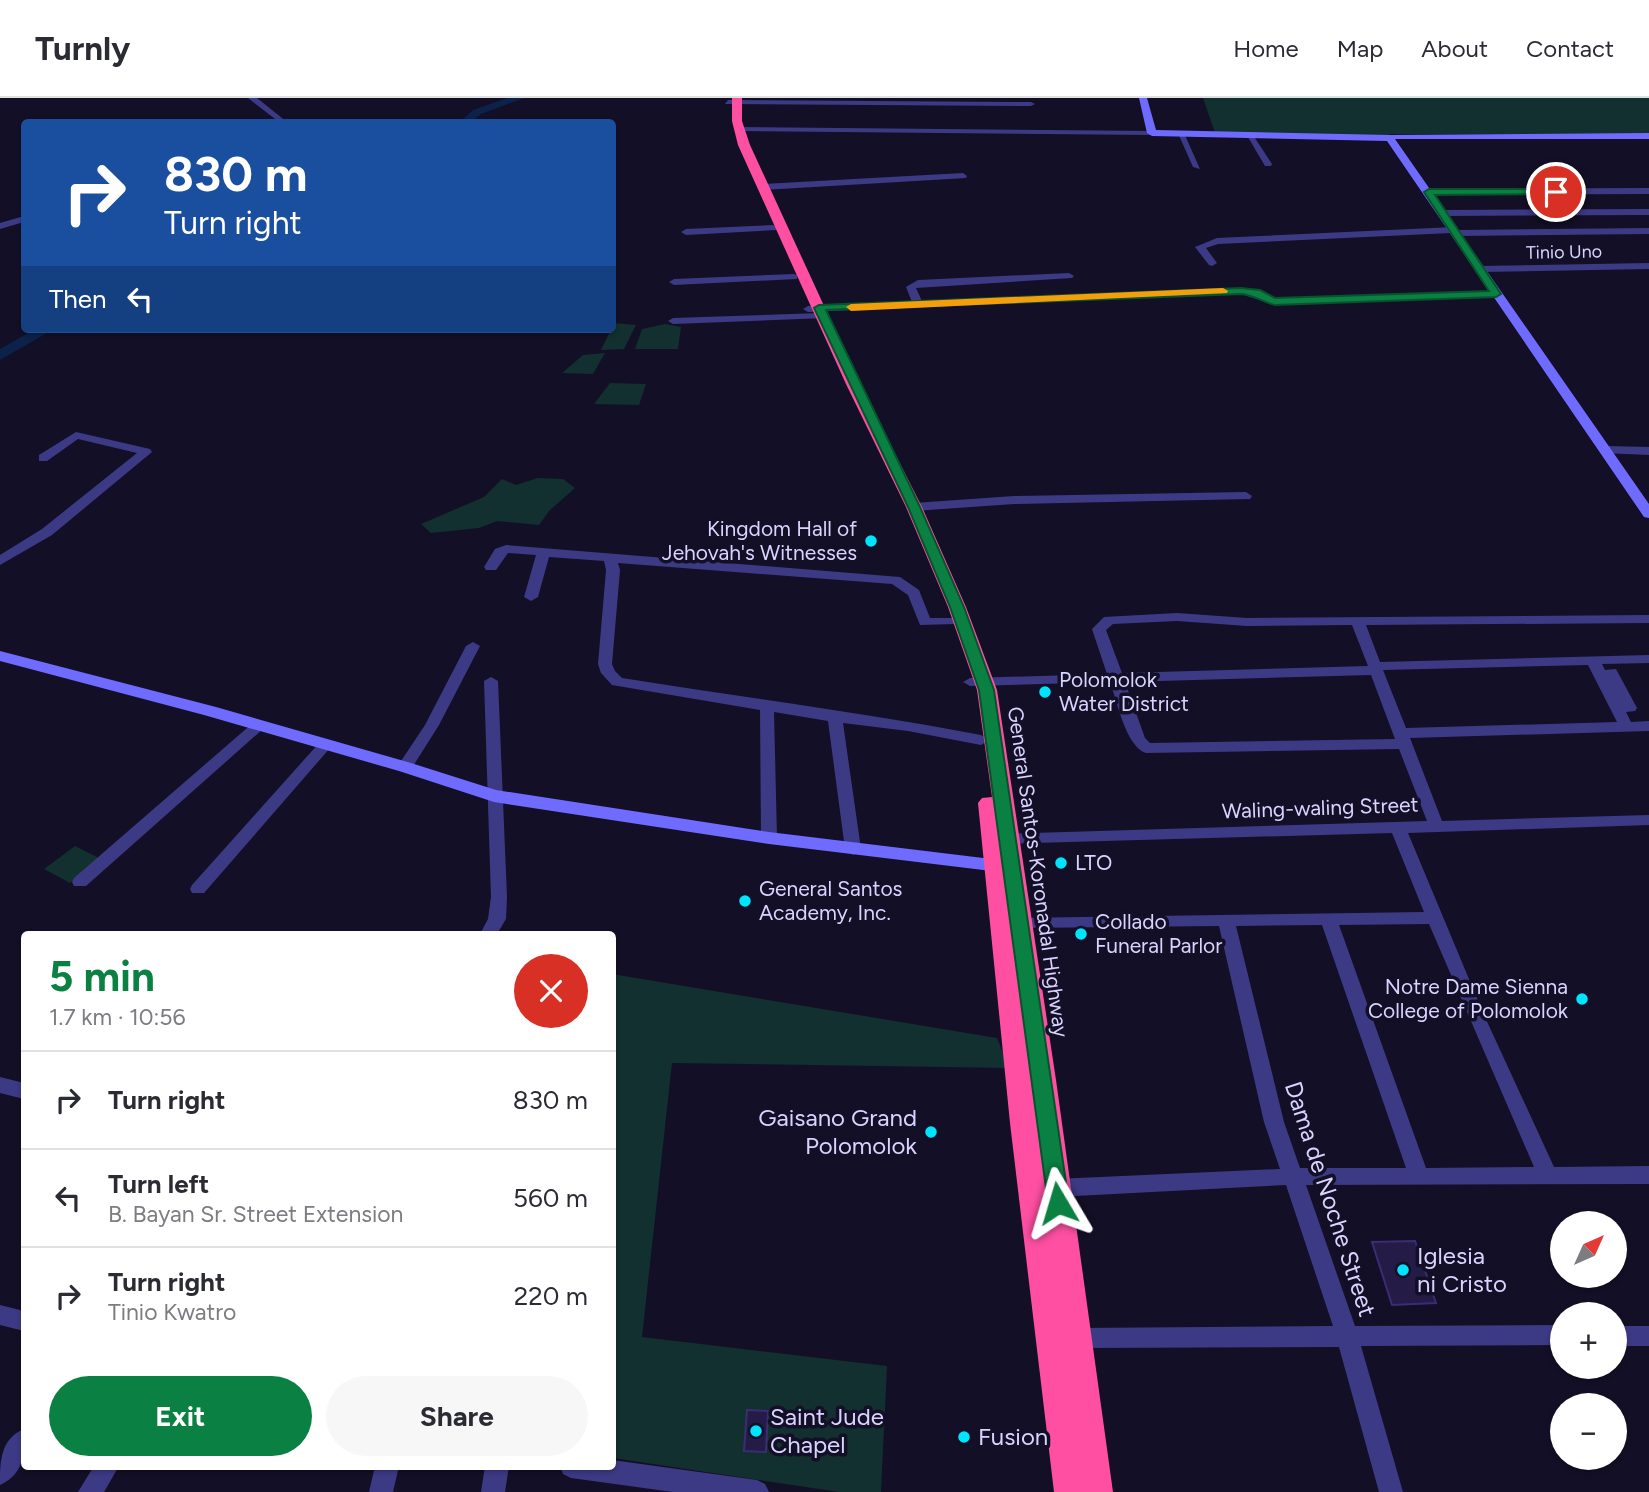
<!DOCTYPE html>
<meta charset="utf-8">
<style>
:root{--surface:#fff;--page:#f7f7f7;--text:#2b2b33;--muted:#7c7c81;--line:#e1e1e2;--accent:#0b8043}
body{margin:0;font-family:Figtree,sans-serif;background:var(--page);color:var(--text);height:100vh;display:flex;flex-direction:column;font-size:26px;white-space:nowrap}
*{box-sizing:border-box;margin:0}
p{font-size:23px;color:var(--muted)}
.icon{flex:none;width:38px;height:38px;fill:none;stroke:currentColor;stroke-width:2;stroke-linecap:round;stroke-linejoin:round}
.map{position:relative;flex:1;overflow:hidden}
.sheet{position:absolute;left:21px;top:833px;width:595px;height:539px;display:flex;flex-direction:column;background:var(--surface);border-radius:7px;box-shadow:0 2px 5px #0004}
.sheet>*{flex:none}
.banner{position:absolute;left:21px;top:21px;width:595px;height:214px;border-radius:7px;box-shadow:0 2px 5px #0004;background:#1a4fa0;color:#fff;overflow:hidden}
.needle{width:46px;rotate:45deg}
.buttons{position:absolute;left:1550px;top:1113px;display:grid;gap:14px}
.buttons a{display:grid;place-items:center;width:77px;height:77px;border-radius:50%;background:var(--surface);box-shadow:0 2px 5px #0004;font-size:35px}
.pin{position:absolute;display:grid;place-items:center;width:60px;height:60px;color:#fff;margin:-30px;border:4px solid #fff;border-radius:50%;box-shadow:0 2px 7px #0007}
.me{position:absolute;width:77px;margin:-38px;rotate:353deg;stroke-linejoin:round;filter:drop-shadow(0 0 5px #0008)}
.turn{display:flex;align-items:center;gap:24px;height:147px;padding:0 28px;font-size:32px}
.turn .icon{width:91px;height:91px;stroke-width:2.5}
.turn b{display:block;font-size:49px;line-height:60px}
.then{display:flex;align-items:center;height:66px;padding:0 28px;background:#0003;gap:14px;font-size:26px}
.round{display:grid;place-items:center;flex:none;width:74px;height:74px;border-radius:37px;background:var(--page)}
.overview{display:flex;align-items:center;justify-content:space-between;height:119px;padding:0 28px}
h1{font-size:42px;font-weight:700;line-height:52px;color:var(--accent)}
.primary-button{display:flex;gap:14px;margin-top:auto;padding:14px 28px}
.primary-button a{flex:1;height:80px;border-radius:42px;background:var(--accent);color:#fff;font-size:28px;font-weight:700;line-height:80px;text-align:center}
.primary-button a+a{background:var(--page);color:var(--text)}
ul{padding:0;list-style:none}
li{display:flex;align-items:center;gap:21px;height:98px;padding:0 28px;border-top:2px solid var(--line)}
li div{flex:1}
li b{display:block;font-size:26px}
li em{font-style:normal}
header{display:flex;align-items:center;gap:42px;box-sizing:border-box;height:98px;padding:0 35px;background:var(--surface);border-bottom:2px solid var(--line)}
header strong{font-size:33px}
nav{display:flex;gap:38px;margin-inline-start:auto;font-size:24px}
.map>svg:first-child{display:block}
.green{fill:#12302f}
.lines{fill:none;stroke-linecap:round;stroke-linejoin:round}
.river{fill:#0c2248;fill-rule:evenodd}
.building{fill:#241b47;stroke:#3b2d73;stroke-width:2}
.street{fill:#3d3a85;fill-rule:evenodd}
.secondary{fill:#6f6bff;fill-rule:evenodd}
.highway{fill:#ff4fa3;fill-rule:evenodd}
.route{fill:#0b8043;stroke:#07532c;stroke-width:2}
.slow{fill:#f59e0b}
.poi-dot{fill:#00e5ff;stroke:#130f26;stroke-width:2.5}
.labels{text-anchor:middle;stroke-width:7;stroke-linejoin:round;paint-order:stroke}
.far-street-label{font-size:18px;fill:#d9d4ff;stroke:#130f26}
.poi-label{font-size:21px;fill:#d9d4ff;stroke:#130f26;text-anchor:start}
.street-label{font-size:21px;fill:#d9d4ff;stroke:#130f26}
.near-poi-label{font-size:24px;fill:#d9d4ff;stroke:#130f26;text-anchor:start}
.near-street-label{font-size:24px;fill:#d9d4ff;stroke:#130f26}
</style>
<header>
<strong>Turnly</strong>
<nav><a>Home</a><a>Map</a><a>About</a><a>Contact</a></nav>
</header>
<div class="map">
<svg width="1649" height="1394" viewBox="0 0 1649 1394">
<rect width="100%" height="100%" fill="#130f26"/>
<!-- green -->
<path class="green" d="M1203 0H1649V36H1391L1385 38 1215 35Z
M614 225 636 227 624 251 601 252Z
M665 226 681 229 678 251H635L642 231Z
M605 255 593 276 562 275 583 257Z
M610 285 646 286 639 307 594 306Z
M538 380 563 381 575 390 549 413 539 427 497 423 479 430 431 435 421 426 484 399 502 381 516 387Z
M75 748 101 761 70 785 44 771Z
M612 876 997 940 1009 970 672 965 642 1239 887 1268 881 1394H839L613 1360Z"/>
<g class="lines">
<!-- river -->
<path class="river" d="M507 0H524L481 16 472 24H460L473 12Z
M35 231H54L0 262V251Z"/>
</g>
<!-- building -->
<path class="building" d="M1415 1143 1436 1205 1392 1207 1372 1144Z
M747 1312 768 1313 766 1354 744 1353Z"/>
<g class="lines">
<!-- street -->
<path class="street" d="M248 0H257L287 24H279Z
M728 2 1031 4 1035 6 1031 8 725 6Z
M738 29 1152 33 1156 35 1152 37 735 33 734 31Z
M1177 33 1184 35 1200 71 1193 69Z
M1245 34H1251L1272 66 1271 68H1265Z
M963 75 967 78 966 80 763 92 759 89 763 86Z
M1649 90V96L1429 97 1425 94 1429 91Z
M1649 111V117L1442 118 1437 115 1442 112Z
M24 118V124L0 131V125Z
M773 127 778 130 776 132 686 137 681 134 686 131Z
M1454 129 1459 132 1649 130V136L1456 138 1451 135 1218 146 1206 150 1217 165 1212 168 1209 167 1195 149 1217 140Z
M1649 165V171L1479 174 1474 171 1479 168Z
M1069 175 1074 178 1072 180 916 190 922 203 1241 190 1255 192 1275 201 1496 193 1501 196 1496 199 1275 207 1241 196 808 214 803 211 808 208 912 204 906 189 918 182Z
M794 176 797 177V181L674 187 669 184 674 181Z
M821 215 826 218 825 220 673 226 668 223 673 220Z
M76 334 150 351 152 354 52 437 0 467V457L42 431 137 355 78 341 47 363H39V357Z
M1606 348 1649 349V357L1602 355V349Z
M1246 394 1252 398 1250 401 1014 406 914 413 908 409 914 405 1014 398Z
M506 447 900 479 919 492 930 520H956L958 523 956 526 920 527 908 497 892 486 618 465 620 472 612 566 615 573 622 580C741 599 862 614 981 637L989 642 981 647 908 633 843 625 861 751 853 757 845 751 828 623 774 614 777 740 775 744H763L761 740 760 612 612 587 601 575 598 566 606 472 604 463 549 459 538 499 531 503 524 499 536 457 508 455 496 472H486L484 469 495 451Z
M1177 515 1247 520 1649 517V525L1366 527 1380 564 1649 557V565L1602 566 1605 572 1616 571 1637 610 1635 613 1626 614 1631 624 1649 623V633L1410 640 1442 723 1649 717V727L1408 735 1484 917 1554 1069 1649 1068V1086L1306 1087 1355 1228 1563 1227V1247L1361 1248 1403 1394H1379L1339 1249 1078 1250 1070 1247 1067 1240 1070 1233 1078 1230 1333 1228 1286 1087 1056 1099 1049 1096 1046 1090 1049 1084 1056 1081 1280 1071 1264 1024 1219 828 1018 830 1012 828 1009 824 1012 820 1424 814 1392 735 995 746 993 742 1001 736 1427 723 1399 651 1146 655C1126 649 1117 603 1110 584L970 588 963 584 970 580 1107 576 1092 531 1104 519ZM1177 523 1247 528 1352 527 1368 568 1122 575 1106 532 1113 526ZM1588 567 1617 624 1406 630 1383 572ZM1371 577 1395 641 1150 645 1145 640 1125 584ZM1429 826 1534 1069 1426 1070 1339 827ZM1322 827 1406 1070H1300L1284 1024 1236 828Z
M473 544 480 548 439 627 410 673H400L397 669 425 627 466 548Z
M491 579 498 583 507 799 506 821 497 836H480L488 821 491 799 484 583Z
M259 622 266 627 264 630 86 788H74L72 784 74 780 254 624Z
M325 642 330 644 333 647 330 650 204 795H192L190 791 192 787 320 644Z
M0 979 24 985V1001L0 995Z
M0 1207 24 1213V1233L0 1227Z
M1615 1228H1649V1248H1615Z
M24 1331C26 1353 24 1377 0 1387 0 1364 0 1341 24 1331Z
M612 1362 757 1382 765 1386 769 1394H673L571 1380 563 1376 560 1368H612Z
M94 1368H119L104 1394H78Z
M375 1368H399L393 1394H369Z
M485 1368H509L505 1394H481Z"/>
<!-- secondary -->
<path class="secondary" d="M1139 0H1147L1156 32 1390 37 1649 35V41H1395L1649 406V420L1644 419 1387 43 1152 38 1147 35Z
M0 553 216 609 411 665 496 692 769 734 1008 763 1015 764 1017 769 1015 774 1008 775 769 746 494 704 399 673 204 617 0 563Z"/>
<!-- highway -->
<path class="highway" d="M732 0H742V23L750 47 860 286 922 409 966 509 997 592 1056 982 1113 1394H1054L1010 1025 978 705 982 700 992 699 977 592 948 509 906 409 846 286 738 47 732 23Z"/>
</g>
<!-- route -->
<path class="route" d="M1556 91 1559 92V96L1435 97 1501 196 1496 199 1275 207C1262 204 1254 197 1241 196L826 212 920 409 964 509 994 592 1069 1105 1066 1111 1058 1114 1051 1111 1048 1105 979 592 950 509 908 409 814 210 819 207 1241 190 1260 192 1275 200 1489 193 1424 94 1429 91Z"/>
<!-- slow -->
<path class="slow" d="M1223 190 1228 193 1227 195 851 213 846 209 851 206Z"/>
<!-- markers -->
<g class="poi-dot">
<circle cx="871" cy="443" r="7"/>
<circle cx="1045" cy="594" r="7"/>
<circle cx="1061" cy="765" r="7"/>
<circle cx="745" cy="803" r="7"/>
<circle cx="1081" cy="836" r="7"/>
<circle cx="1582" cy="901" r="7"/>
<circle cx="931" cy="1034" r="7"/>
<circle cx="1403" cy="1172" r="7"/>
<circle cx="756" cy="1333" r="7"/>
<circle cx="964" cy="1339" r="7"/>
</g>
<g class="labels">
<!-- far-street labels -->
<g class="far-street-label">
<text transform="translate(1564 154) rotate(-1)" y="6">Tinio Uno</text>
</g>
<!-- poi labels -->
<g class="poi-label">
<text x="857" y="438" text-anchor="end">Kingdom Hall of<tspan x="857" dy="24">Jehovah's Witnesses</tspan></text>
<text x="1059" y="589">Polomolok<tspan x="1059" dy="24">Water District</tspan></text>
<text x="1075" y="772">LTO</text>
<text x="759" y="798">General Santos<tspan x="759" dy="24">Academy, Inc.</tspan></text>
<text x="1095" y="831">Collado<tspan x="1095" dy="24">Funeral Parlor</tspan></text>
<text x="1568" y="896" text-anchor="end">Notre Dame Sienna<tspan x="1568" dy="24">College of Polomolok</tspan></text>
</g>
<!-- street labels -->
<g class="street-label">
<text transform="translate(1320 710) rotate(-2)" y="7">Waling-waling Street</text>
<text transform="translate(1038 774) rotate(82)" y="7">General Santos-Koronadal Highway</text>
</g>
<!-- near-poi labels -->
<g class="near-poi-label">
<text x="917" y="1028" text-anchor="end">Gaisano Grand<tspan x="917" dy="28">Polomolok</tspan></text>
<text x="1417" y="1166">Iglesia<tspan x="1417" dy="28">ni Cristo</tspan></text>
<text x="770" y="1327">Saint Jude<tspan x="770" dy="28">Chapel</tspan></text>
<text x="978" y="1347">Fusion</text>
</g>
<!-- near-street labels -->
<g class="near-street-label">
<text transform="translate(1330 1101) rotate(72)" y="8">Dama de Noche Street</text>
</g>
</g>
</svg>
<div class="buttons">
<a><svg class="needle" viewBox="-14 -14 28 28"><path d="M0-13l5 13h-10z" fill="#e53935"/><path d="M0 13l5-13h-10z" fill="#7c7c81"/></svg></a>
<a>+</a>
<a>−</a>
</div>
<div class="pin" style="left:1556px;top:94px;background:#d93025"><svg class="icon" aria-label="arrive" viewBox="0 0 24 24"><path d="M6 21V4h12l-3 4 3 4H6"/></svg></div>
<svg class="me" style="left:1058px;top:1105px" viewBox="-20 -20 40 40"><path d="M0-17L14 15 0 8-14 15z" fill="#0b8043" stroke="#fff" stroke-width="4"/></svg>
<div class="banner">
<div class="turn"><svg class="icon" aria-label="right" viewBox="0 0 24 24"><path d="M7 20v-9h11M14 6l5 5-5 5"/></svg><div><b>830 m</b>Turn right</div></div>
<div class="then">Then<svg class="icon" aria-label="left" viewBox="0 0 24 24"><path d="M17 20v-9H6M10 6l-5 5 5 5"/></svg></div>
</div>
<section class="sheet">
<div class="overview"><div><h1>5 min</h1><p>1.7 km · 10:56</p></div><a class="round" style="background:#d93025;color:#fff"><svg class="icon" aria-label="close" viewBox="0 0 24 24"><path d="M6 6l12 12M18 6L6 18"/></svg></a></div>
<ul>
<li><svg class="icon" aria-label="right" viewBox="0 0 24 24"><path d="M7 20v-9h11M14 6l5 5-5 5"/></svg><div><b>Turn right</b></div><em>830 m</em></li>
<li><svg class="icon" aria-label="left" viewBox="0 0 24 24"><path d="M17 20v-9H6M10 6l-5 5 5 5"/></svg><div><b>Turn left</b><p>B. Bayan Sr. Street Extension</p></div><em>560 m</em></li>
<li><svg class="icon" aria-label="right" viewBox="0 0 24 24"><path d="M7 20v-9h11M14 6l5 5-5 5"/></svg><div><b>Turn right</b><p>Tinio Kwatro</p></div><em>220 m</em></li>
</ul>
<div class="primary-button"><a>Exit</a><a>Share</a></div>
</section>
</div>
